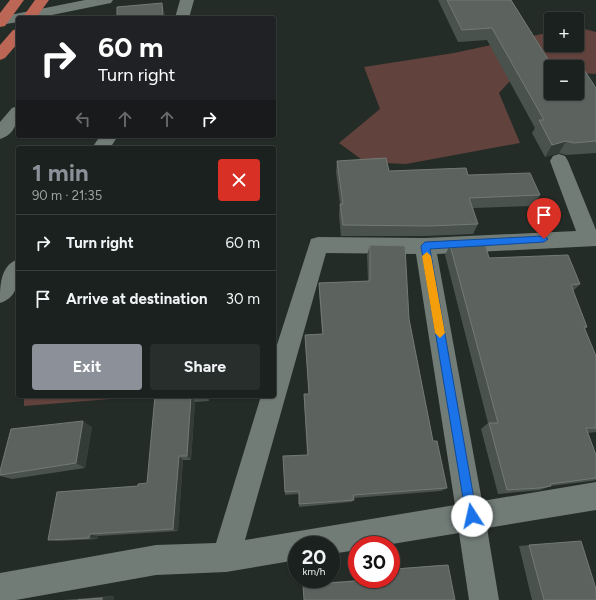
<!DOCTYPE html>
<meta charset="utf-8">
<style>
:root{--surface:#1b211e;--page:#282e2b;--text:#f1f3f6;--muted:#a0a3a4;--line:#393e3c;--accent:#8c9099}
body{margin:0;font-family:Figtree,sans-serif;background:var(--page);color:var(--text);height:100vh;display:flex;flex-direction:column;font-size:15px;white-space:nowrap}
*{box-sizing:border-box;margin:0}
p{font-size:13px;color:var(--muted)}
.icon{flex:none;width:22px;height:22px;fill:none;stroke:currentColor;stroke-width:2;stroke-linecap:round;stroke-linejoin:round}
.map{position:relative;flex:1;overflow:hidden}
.side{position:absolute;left:16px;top:146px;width:260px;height:252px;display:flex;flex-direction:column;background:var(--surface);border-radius:4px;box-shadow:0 1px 3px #0004,0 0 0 1px var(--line)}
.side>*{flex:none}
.banner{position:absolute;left:16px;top:16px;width:260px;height:122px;border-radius:4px;box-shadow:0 1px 3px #0004,0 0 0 1px var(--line);background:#202124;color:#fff;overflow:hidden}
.controls{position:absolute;left:544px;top:12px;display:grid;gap:8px}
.controls a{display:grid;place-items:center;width:40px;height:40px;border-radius:4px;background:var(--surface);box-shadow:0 1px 3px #0004,0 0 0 1px var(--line);font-size:20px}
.speed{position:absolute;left:288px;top:536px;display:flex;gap:8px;font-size:20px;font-weight:700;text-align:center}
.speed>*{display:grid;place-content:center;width:52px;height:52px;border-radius:50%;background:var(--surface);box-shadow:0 1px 3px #0004,0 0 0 1px var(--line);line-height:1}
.speed small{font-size:10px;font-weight:400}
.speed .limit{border:6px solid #d22;background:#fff;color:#111}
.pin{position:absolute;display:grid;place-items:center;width:34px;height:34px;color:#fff;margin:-41px -17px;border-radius:50% 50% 50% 0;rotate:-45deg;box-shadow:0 0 4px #0007}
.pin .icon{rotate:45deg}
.me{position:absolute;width:44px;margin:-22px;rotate:350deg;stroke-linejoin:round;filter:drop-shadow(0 0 3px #0008)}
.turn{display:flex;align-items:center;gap:14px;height:84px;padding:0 16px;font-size:18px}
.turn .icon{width:52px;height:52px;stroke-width:2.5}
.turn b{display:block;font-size:28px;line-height:34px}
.lanes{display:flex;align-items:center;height:38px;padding:0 16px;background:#0003;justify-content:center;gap:20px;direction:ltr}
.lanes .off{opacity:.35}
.round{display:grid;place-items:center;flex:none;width:42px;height:42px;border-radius:4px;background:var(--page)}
.overview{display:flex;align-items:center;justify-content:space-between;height:68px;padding:0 16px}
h1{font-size:24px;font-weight:700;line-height:30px;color:var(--accent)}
.action{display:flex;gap:8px;margin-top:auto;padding:8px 16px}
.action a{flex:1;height:46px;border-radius:4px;background:var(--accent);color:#fff;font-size:16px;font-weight:700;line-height:46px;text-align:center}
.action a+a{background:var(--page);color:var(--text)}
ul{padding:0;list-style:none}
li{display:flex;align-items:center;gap:12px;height:56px;padding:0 16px;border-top:1px solid var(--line)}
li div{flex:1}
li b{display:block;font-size:15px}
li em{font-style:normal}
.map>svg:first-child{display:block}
.green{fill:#61423c}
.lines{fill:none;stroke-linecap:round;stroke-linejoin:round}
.street{fill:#727c77;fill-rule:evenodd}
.secondary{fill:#727c77;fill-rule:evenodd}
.highway{fill:#bc6656;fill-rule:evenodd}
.wall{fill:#4a524e}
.shaded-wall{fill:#343c38}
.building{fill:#5c635f;stroke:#727a76;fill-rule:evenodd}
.route{fill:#1a73e8;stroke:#114b97}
.slow{fill:#f59e0b}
</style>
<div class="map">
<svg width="596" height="600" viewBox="0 0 596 600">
<rect width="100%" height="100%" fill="#242c28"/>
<!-- green -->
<path class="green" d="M577 27 596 32V74L577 73V67L520 70 499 93 520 143 406 164 365 162 339 143 380 109 364 67 454 53 551 32V45H577Z
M24 396H148L24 406Z"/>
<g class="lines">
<!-- street -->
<path class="street" d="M180 0H194L189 18H175Z
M100 136H118L110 148H92Z
M559 154 565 156 568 161 596 230V246L437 254 482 501 596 482V510L487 528 499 600H469L459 533 386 545H357V550L331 554V545H297V560L226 572 156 575 16 600H0V573L156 545 216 543 261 396H274V354L311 239 318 237 425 238 576 231 550 161 553 156ZM326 253 416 254 455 505 245 540Z
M18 259C18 277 21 296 0 303 0 285 0 266 18 259Z"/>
<!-- secondary -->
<path class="secondary" d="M85 0H113L111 3 106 4 37 18H18V22L0 25V17Z
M18 106C18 121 16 134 0 139V122L12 108Z"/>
<!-- highway -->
<path class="highway" d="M10 0H24L5 26 0 27V13Z
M35 0H49L36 18H22Z
M18 29V43L5 58 0 60V45L13 30Z"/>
</g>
<!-- wall -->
<path class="wall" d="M438 0H511L551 64 596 88V153L566 155 559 153 545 157 532 133 535 128 487 40 458 42Z
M337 161 389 171 540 195 533 206 473 208 478 224 473 234 425 236H341L339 215 340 204 336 172Z
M370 245 409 319 433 441 447 488 441 491 354 498V500L351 502 299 507V494L285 495V492L307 455 304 400V394H309L305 343V335L322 334 319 292V283L368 281 367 255Z
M450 245 489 258 580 284 573 291 587 327 585 329 596 356V432L588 433 596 455V480L591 481 551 486 540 490 530 491 498 494 481 429 488 423 445 255Z
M97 396H112L98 397Z
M155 396H210L209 401 195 402 191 460H183L178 531 98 536V539L58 541 48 540 138 486 147 483Z
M92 427 85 468 12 479 0 476V471Z
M529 545 596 600H532L519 546Z
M441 565H448L304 600 303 584 372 579H391V578H392L391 569Z
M114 596V600H63Z"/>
<!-- shaded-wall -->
<path class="shaded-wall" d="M162 3 165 13V18H163Z
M566 141 559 153 545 157 552 145Z
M191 396 195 402 191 460 187 456Z
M207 396H210L209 401Z
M83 421 92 427 85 468 76 463Z
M179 456 183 460 178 531 173 529Z
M90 534 98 536V539L89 538Z
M114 596V600H102V598Z"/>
<!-- building -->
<path class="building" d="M447 0H511L551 64 579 62 596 88V141L574 143 566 141 552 145 539 120H544L492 28 462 30ZM551 67H577V93H551Z
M162 3 163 18H117V7Z
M386 158 389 171 466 168 468 175 530 173 540 195 469 198 478 224 429 226 343 225 340 204H343L337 161Z
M485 243 489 258 568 255 580 284 571 285 587 327H584L596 356V428H586L596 455V478L550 484 551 486 540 488 507 490 489 423H498L450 245Z
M370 245 405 246 409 319 433 441H437L447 488 353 495 354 500 299 504V491L285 492 283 456 308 455 304 394H309L305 335 323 334 319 283 370 281Z
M155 396H191L187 456H179L173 529 90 534 89 538 48 540 57 492 138 486V484L147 483Z
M83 421 76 463 0 475V471L11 429Z
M581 541 596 589V600H544L529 545Z
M448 565 455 600H304L303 585 383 579H391V578H396L395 569Z
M102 598V600H78Z"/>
<!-- route -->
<path class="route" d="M544 236 548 239 544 242 430 249 477 516 476 520 472 521 467 520 466 516 421 246 425 242Z"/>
<!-- slow -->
<path class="slow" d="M427 252 431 256 445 333 440 338 435 333 422 256Z"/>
</svg>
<div class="controls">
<a>+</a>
<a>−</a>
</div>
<div class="speed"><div>20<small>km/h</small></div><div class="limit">30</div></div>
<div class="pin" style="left:544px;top:239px;background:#d93025"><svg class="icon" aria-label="arrive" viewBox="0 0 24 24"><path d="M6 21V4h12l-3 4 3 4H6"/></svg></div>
<svg class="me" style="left:472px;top:516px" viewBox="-20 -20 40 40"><circle r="19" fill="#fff"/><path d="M0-13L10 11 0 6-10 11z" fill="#1a73e8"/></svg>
<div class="banner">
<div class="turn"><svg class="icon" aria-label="right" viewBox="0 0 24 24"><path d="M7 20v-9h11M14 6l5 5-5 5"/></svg><div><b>60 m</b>Turn right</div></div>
<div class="lanes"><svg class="icon off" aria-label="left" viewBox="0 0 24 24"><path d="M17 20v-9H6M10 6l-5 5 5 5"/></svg><svg class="icon off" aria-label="ahead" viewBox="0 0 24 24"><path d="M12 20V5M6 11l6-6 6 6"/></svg><svg class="icon off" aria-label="ahead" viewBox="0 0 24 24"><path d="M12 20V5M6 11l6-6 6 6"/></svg><svg class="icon" aria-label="right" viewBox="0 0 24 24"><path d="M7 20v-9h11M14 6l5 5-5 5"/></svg></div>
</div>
<section class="side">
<div class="overview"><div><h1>1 min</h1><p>90 m · 21:35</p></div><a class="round" style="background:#d93025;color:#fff"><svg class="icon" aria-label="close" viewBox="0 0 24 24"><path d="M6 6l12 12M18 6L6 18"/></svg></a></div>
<ul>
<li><svg class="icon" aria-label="right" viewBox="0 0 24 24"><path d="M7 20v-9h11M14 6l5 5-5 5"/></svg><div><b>Turn right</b></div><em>60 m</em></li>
<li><svg class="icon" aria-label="arrive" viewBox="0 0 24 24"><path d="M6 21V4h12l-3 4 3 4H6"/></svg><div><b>Arrive at destination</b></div><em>30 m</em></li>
</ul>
<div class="action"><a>Exit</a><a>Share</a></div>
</section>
</div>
